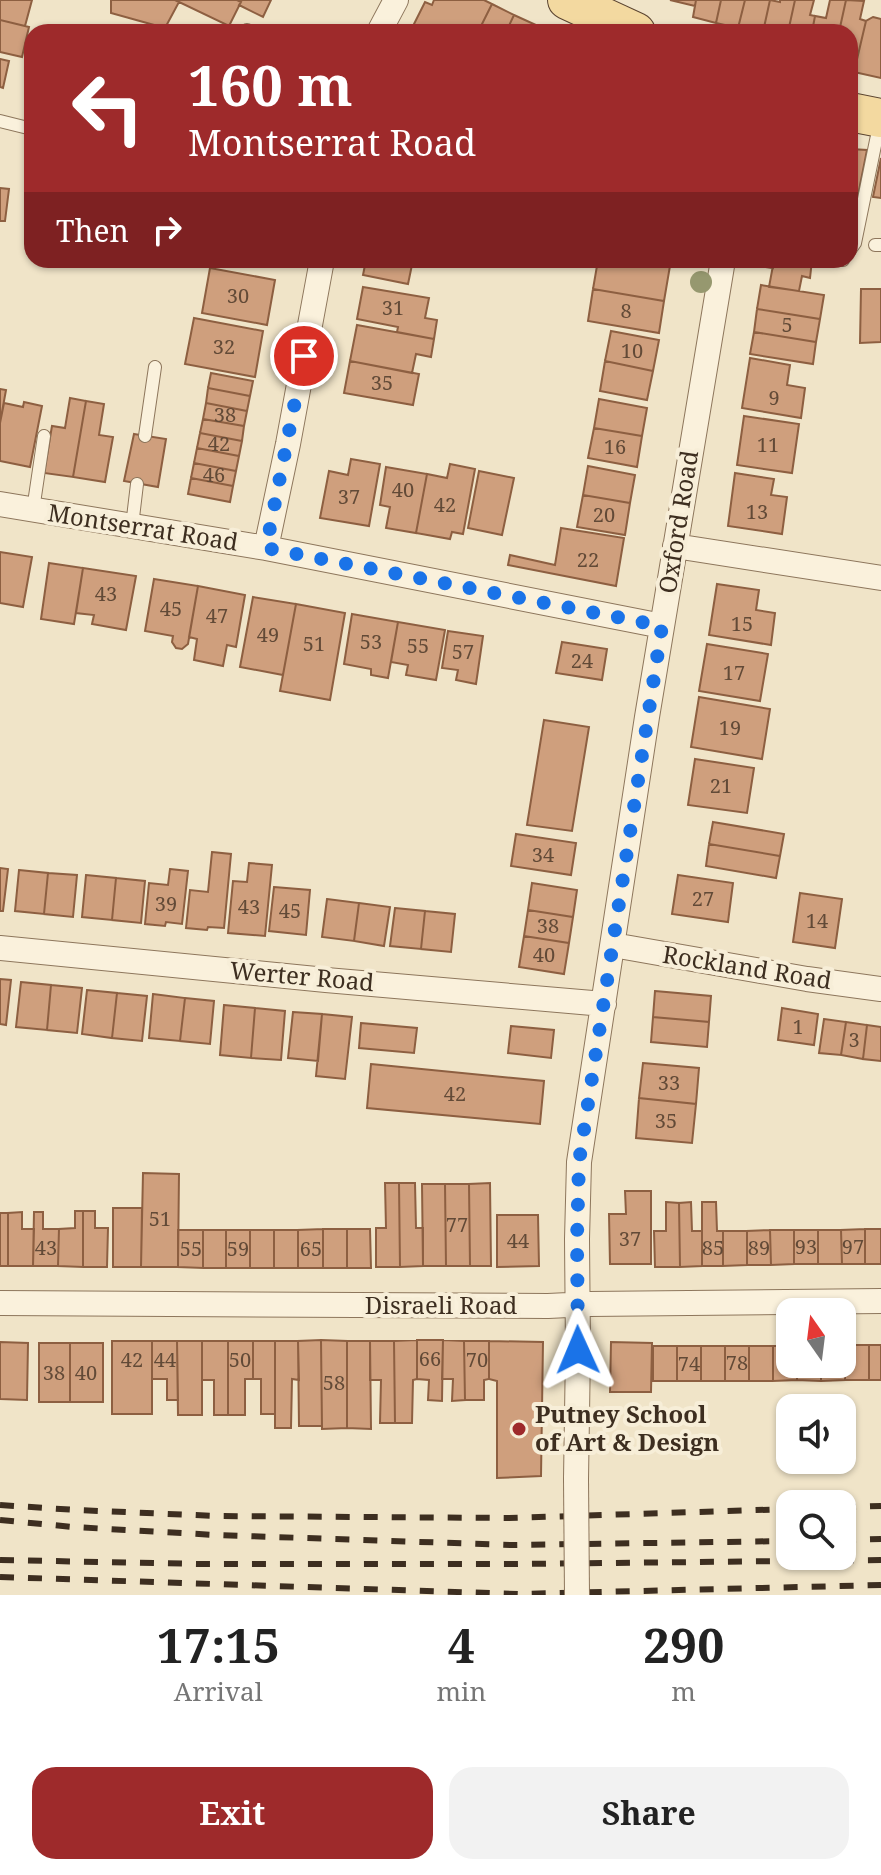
<!DOCTYPE html>
<style>
:root{--surface:#fff;--page:#f2f2f2;--text:#222;--muted:#767676;--accent:#9e2a2b}
body{margin:0;font-family:"Noto Serif",serif;background:var(--page);color:var(--text);height:100vh;display:flex;flex-direction:column;font-size:30px;white-space:nowrap}
*{box-sizing:border-box;margin:0}
p{font-size:26px;color:var(--muted)}
.icon{flex:none;width:44px;height:44px;fill:none;stroke:currentColor;stroke-width:2;stroke-linecap:round;stroke-linejoin:round}
.map{position:relative;height:1595px;overflow:hidden}
.sheet{display:flex;flex-direction:column;background:var(--surface);flex:1}
.sheet>*{flex:none}
.banner{position:absolute;left:24px;top:24px;width:834px;height:244px;border-radius:24px;box-shadow:0 2px 6px #0004;background:#9e2a2b;color:#fff;overflow:hidden}
.needle{width:52px;rotate:346deg}
.fabs{position:absolute;left:776px;top:1298px;display:grid;gap:16px}
.fabs a{display:grid;place-items:center;width:80px;height:80px;border-radius:16px;background:var(--surface);box-shadow:0 2px 6px #0004;font-size:40px}
.pin{position:absolute;display:grid;place-items:center;width:68px;height:68px;color:#fff;margin:-34px;border:4px solid #fff;border-radius:50%;box-shadow:0 2px 8px #0007}
.me{position:absolute;width:88px;margin:-44px;rotate:359deg;stroke-linejoin:round;filter:drop-shadow(0 0 6px #0008)}
.turn{display:flex;align-items:center;gap:28px;height:168px;padding:0 32px;font-size:36px}
.turn .icon{width:104px;height:104px;stroke-width:2.5}
.turn b{display:block;font-size:56px;line-height:68px}
.then{display:flex;align-items:center;height:76px;padding:0 32px;background:#0003;gap:16px;font-size:30px}
.eta{display:flex;justify-content:space-evenly;align-items:center;height:136px;text-align:center}
.eta b{font-size:48px;font-weight:700;line-height:56px}
.primary-button{display:flex;gap:16px;margin-top:auto;padding:16px 32px}
.primary-button a{flex:1;height:92px;border-radius:24px;background:var(--accent);color:#fff;font-size:32px;font-weight:700;line-height:92px;text-align:center}
.primary-button a+a{background:var(--page);color:var(--text)}
.map>svg:first-child{display:block}
.building{fill:#cf9f7d;stroke:#8d5f41;stroke-width:2}
.lines{fill:none;stroke-linecap:round;stroke-linejoin:round}
.lane-casing{stroke:#8d765c;stroke-width:14}
.street-casing{stroke:#8d765c;stroke-width:26}
.primary-casing{stroke:#5b4430;stroke-width:40}
.lane{stroke:#faf1dc;stroke-width:12}
.street{stroke:#faf1dc;stroke-width:24}
.primary{stroke:#f3d9a0;stroke-width:38}
.rail{stroke:#3d2e20;stroke-width:6;stroke-dasharray:14 14;stroke-linecap:butt}
.street-bridge-casing{stroke:#8d765c;stroke-width:26;stroke-linecap:butt}
.street-bridge{stroke:#faf1dc;stroke-width:24}
.tree{fill:#96986f}
.route{stroke:#1a73e8;stroke-width:14;stroke-dasharray:0 25.2}
.poi-dot{fill:#9e2a2b;stroke:#f7eed8;stroke-width:3}
.labels{text-anchor:middle;stroke-width:8;stroke-linejoin:round;paint-order:stroke}
.number-label{font-size:20px;fill:#624a37}
.street-label{font-size:24px;fill:#3d2e20;stroke:#f7eed8}
.poi-label{font-size:24px;font-weight:bold;fill:#3d2e20;stroke:#f7eed8;text-anchor:start}
</style>
<div class="map">
<svg width="881" height="1595" viewBox="0 0 881 1595">
<rect width="100%" height="100%" fill="#f0e4c8"/>
<!-- building -->
<path class="building" d="M0 0H32L25 26 0 20Z
M111 0H175L179 2 165 28 111 13Z
M175 0H237L241 2 229 26Z
M237 0H271L263 17 239 5 241 2Z
M434 0H484L492 4 478 32H410L425 2 432 5Z
M670 0H696L695 6Z
M696 0H721L716 23 693 17Z
M721 0H745L738 28 716 23Z
M745 0H770L763 32H737Z
M770 0 780 2V0H795L788 32H763Z
M795 0H814L810 15 815 16 812 32H788Z
M830 0H846L839 32H812L815 16 826 18Z
M846 0 864 1 860 19 866 21 854 72 850 71V32H839Z
M492 4 514 15 506 32H478Z
M514 15 536 25 533 32H506Z
M873 17 881 19V78L854 72 866 21Z
M0 20 29 27 22 57 0 52Z
M0 59 9 61 3 88 0 87Z
M850 149 867 150 850 236Z
M881 158V198L873 197Z
M0 188 9 189 5 221H0Z
M366 260H413L408 284 363 275Z
M598 260H671L664 301 593 289Z
M744 260H774L773 268 744 264Z
M774 260H812L810 278 802 276 799 291 769 287Z
M210 268 275 280 267 325 202 313Z
M761 285 824 295 820 319 757 309Z
M363 287 429 298 425 318 437 320 434 339 397 332 398 327 357 319Z
M593 289 664 301 659 333 588 321Z
M861 289H881V342L860 343Z
M757 309 820 319 816 342 754 332Z
M194 318 263 331 255 377 185 364Z
M357 325 434 339 431 357 416 354 412 373 350 361Z
M611 331 659 340 653 371 605 361Z
M754 332 816 342 813 364 750 354Z
M750 358 790 365 787 385 805 388 801 418 742 408Z
M350 361 419 374 413 405 344 393Z
M605 361 653 371 647 400 600 391Z
M211 373 253 381 250 396 208 388Z
M208 388 250 396 247 411 206 403Z
M0 389 6 390 0 423Z
M70 398 86 401 73 477 44 473 52 426 65 428Z
M599 399 647 408 642 436 594 428Z
M86 401 104 404 99 435 113 437 105 482 73 477Z
M24 402 42 406 30 467 0 461V423L4 403 23 407Z
M206 403 247 411 244 426 203 419Z
M744 416 799 424 792 473 737 465Z
M203 419 244 426 242 441 200 433Z
M594 428 642 436 637 467 588 458Z
M200 433 242 441 239 456 197 448Z
M134 434 166 439 158 487 124 481Z
M197 448 239 456 236 471 194 463Z
M351 459 380 464 369 526 320 518 329 471 348 475Z
M194 463 236 471 233 486 191 478Z
M450 464 475 469 463 534 452 532 450 539 416 533 427 474 447 478Z
M588 466 635 475 630 503 583 495Z
M386 467 427 474 416 533 386 528 390 507 380 505Z
M479 471 514 478 502 535 468 528Z
M735 473 774 479 771 495 787 497 782 534 728 526Z
M191 478 233 486 230 502 188 494Z
M583 495 630 503 625 535 577 527Z
M561 528 624 538 616 586 508 565 510 555 555 565Z
M0 552 32 557 23 607 0 603Z
M49 563 83 568 74 624 41 619Z
M83 568 136 576 126 630 92 624 94 615 76 613Z
M154 579 198 586 188 644 182 649 176 648 172 642 173 636 145 631Z
M717 584 759 590 756 610 775 613 771 645 709 635Z
M198 586 245 595 236 647 227 645 223 666 194 660 197 639 189 637Z
M253 597 296 604 283 675 240 667Z
M296 604 345 613 330 700 280 691Z
M352 614 398 622 388 678 371 675V669L344 664Z
M398 622 445 630 436 680 406 675 408 665 391 662Z
M448 631 483 636 476 684 456 680 458 670 442 668Z
M562 642 607 649 602 680 556 673Z
M707 644 768 654 760 701 699 691Z
M699 697 770 709 762 759 691 747Z
M544 720 589 727 572 831 527 825Z
M695 759 754 768 747 813 688 805Z
M713 822 784 834 780 856 709 844Z
M516 834 576 843 571 875 511 866Z
M709 844 780 856 776 878 706 866Z
M212 852 231 854 224 928 208 927 207 930 186 928 190 890 208 892Z
M249 863 272 865 265 936 228 933 233 881 247 882Z
M0 868 8 869 3 911H0Z
M170 869 188 871 182 924 166 922 165 926 145 924 149 883 168 885Z
M19 870 48 873 44 914 15 911Z
M48 873 77 875 73 917 44 914Z
M86 875 116 878 112 920 82 917Z
M678 875 733 883 728 922 672 914Z
M116 878 145 881 141 923 112 920Z
M532 883 577 890 573 917 528 910Z
M274 887 310 890 306 935 269 931Z
M800 893 842 899 835 948 793 942Z
M327 899 359 903 354 941 322 937Z
M359 903 390 907 384 946 354 941Z
M395 908 425 911 421 949 390 946Z
M528 910 573 917 569 943 524 936Z
M425 911 455 914 451 952 421 949Z
M524 936 569 943 564 974 519 967Z
M0 979 11 980 6 1025 0 1024Z
M21 982 51 985 47 1030 16 1027Z
M51 985 82 988 77 1033 47 1030Z
M87 990 117 993 112 1038 82 1034Z
M655 991 711 996 709 1022 653 1017Z
M117 993 147 996 142 1041 112 1038Z
M153 994 185 998 180 1041 149 1038Z
M185 998 214 1001 210 1044 180 1041Z
M224 1005 255 1008 251 1058 220 1055Z
M255 1008 285 1011 281 1060 251 1058Z
M782 1008 818 1014 814 1045 778 1040Z
M293 1012 322 1014 318 1061 288 1058Z
M322 1014 352 1017 345 1079 316 1076Z
M653 1017 709 1022 707 1047 651 1042Z
M824 1019 846 1022 841 1055 819 1053Z
M846 1022 867 1025 863 1059 841 1055Z
M361 1023 417 1028 414 1053 359 1048Z
M867 1025 881 1027V1061L863 1059Z
M511 1026 554 1030 551 1058 508 1053Z
M643 1063 699 1068 696 1104 639 1098Z
M371 1064 544 1081 540 1124 367 1108Z
M639 1098 696 1104 692 1143 636 1138Z
M143 1173 179 1174 178 1267H141Z
M385 1183H399L400 1267H376V1228H386Z
M399 1183H415L416 1228H423V1266L400 1267Z
M490 1183 491 1266H470L469 1184Z
M422 1184H445L446 1266H423Z
M445 1184H469L470 1266H446Z
M625 1191H651V1264H610L609 1214H626Z
M666 1202 679 1203 680 1267H655L654 1231H666Z
M691 1202 692 1231H702V1266L680 1267 679 1203Z
M702 1202H716L717 1231H723V1266H702Z
M113 1208H142L141 1267H113Z
M75 1211H83V1267L58 1266 59 1229 75 1228Z
M83 1211H95V1228H108L107 1267H83Z
M22 1212V1229H34L33 1266H8V1213Z
M34 1212H43V1229H59L58 1266H33Z
M0 1213H8V1266H0Z
M497 1215H538L539 1266 497 1267Z
M323 1229V1268H298V1230Z
M323 1229H347V1268H323Z
M347 1229H370L371 1268H347Z
M865 1229H881V1264H865Z
M865 1229V1264H842L841 1230Z
M178 1230H203V1268L178 1267Z
M203 1230H226V1268H203Z
M226 1230H250V1268H226Z
M250 1230H274V1268H250Z
M274 1230H298V1268H274Z
M770 1230H794V1264L771 1265Z
M770 1230 771 1265H747V1231Z
M794 1230H818V1264H794Z
M818 1230H841L842 1264H818Z
M723 1231H747V1265L723 1266Z
M321 1340 322 1426H299L298 1341Z
M321 1340 347 1341V1428L322 1429Z
M417 1340V1379L413 1380 412 1423H395L394 1341Z
M417 1340H443L442 1401 428 1400 429 1380 417 1379Z
M443 1340 464 1341 465 1400 452 1401 453 1379H442Z
M112 1341H152V1414H112Z
M152 1341H177L178 1400H167V1379H152Z
M177 1341H202V1415H178Z
M202 1341H228V1415H214V1380H202Z
M228 1341H253V1379H245V1415H228Z
M253 1341H275V1414H261V1379H253Z
M275 1341H298L299 1380 292 1379 291 1428H275Z
M347 1341H370L371 1429 347 1428Z
M370 1341H394L395 1423H380L381 1380H370Z
M464 1341H489V1379L484 1380V1400H465Z
M489 1341 543 1342 541 1476 497 1478V1381L489 1379Z
M0 1342 28 1343 27 1400 0 1399Z
M611 1342 652 1343 651 1392H610Z
M39 1343H70V1402H39Z
M70 1343H103V1402H70Z
M842 1345H845V1380L821 1381V1364H842Z
M845 1345H869V1380H845Z
M869 1345H881V1380H869Z
M653 1346H677V1381H653Z
M677 1346H701V1381H677Z
M701 1346H725V1381H701Z
M725 1346H749V1381H725Z
M749 1346H773V1381H749Z
M773 1346H790V1364H797V1380L773 1381Z
M797 1364H821V1381L797 1380Z"/>
<g class="lines">
<!-- lane casing -->
<g class="lane-casing">
<path id="lane" d="M247 30 252 32
M0 121 32 129
M875 245H881
M850 250 855 243 880 121
M828 260H843
M145 436 155 367
M33 510 44 436
M132 526 137 484"/>
</g>
<!-- street casing -->
<g class="street-casing">
<path id="street" d="M379 32 396 0
M0 504 266 548 662 626
M675 546 881 578
M266 548 288 444 322 260
M613 945 807 979 881 989
M0 948 326 980 604 1004
M0 1303 548 1306 589 1304 881 1301
M576 1479 578 1350 577 1239 579 1162 647 717 723 260"/>
</g>
<!-- primary casing -->
<g class="primary-casing">
<path id="primary" d="M567 0 636 32
M850 112 881 118"/>
</g>
<!-- lane -->
<use href="#lane" class="lane"/>
<!-- street -->
<use href="#street" class="street"/>
<!-- primary -->
<use href="#primary" class="primary"/>
<!-- rail -->
<path class="rail" d="M0 1505 76 1510 217 1516 509 1518 790 1509
M842 1507 881 1506
M0 1520 73 1527 216 1535 511 1545 790 1541
M842 1540 881 1539
M0 1560 202 1564H514L881 1560
M0 1577 519 1594 881 1585"/>
<!-- street-bridge casing -->
<g class="street-bridge-casing">
<path id="street-bridge" d="M576 1479 577 1595"/>
</g>
<!-- street-bridge -->
<use href="#street-bridge" class="street-bridge"/>
</g>
<!-- trees -->
<circle class="tree" cx="701" cy="282" r="11"/>
<g class="lines">
<!-- route -->
<path class="route" d="M304 356 266 548 662 626 579 1162 577 1239 578 1350"/>
</g>
<!-- markers -->
<circle class="poi-dot" cx="519" cy="1429" r="8"/>
<g class="labels">
<!-- number labels -->
<g class="number-label">
<text x="238" y="303">30</text>
<text x="393" y="315">31</text>
<text x="626" y="318">8</text>
<text x="787" y="332">5</text>
<text x="224" y="354">32</text>
<text x="632" y="358">10</text>
<text x="382" y="390">35</text>
<text x="774" y="405">9</text>
<text x="225" y="422">38</text>
<text x="219" y="451">42</text>
<text x="768" y="452">11</text>
<text x="615" y="454">16</text>
<text x="214" y="482">46</text>
<text x="403" y="497">40</text>
<text x="349" y="504">37</text>
<text x="445" y="512">42</text>
<text x="757" y="519">13</text>
<text x="604" y="522">20</text>
<text x="588" y="567">22</text>
<text x="106" y="601">43</text>
<text x="171" y="616">45</text>
<text x="217" y="623">47</text>
<text x="742" y="631">15</text>
<text x="268" y="642">49</text>
<text x="371" y="649">53</text>
<text x="314" y="651">51</text>
<text x="418" y="653">55</text>
<text x="463" y="659">57</text>
<text x="582" y="668">24</text>
<text x="734" y="680">17</text>
<text x="730" y="735">19</text>
<text x="721" y="793">21</text>
<text x="543" y="862">34</text>
<text x="703" y="906">27</text>
<text x="166" y="911">39</text>
<text x="249" y="914">43</text>
<text x="290" y="918">45</text>
<text x="817" y="928">14</text>
<text x="548" y="933">38</text>
<text x="544" y="962">40</text>
<text x="798" y="1034">1</text>
<text x="854" y="1047">3</text>
<text x="669" y="1090">33</text>
<text x="455" y="1101">42</text>
<text x="666" y="1128">35</text>
<text x="160" y="1226">51</text>
<text x="457" y="1232">77</text>
<text x="630" y="1246">37</text>
<text x="518" y="1248">44</text>
<text x="806" y="1254">93</text>
<text x="853" y="1254">97</text>
<text x="46" y="1255">43</text>
<text x="713" y="1255">85</text>
<text x="759" y="1255">89</text>
<text x="191" y="1256">55</text>
<text x="238" y="1256">59</text>
<text x="311" y="1256">65</text>
<text x="430" y="1366">66</text>
<text x="132" y="1367">42</text>
<text x="165" y="1367">44</text>
<text x="240" y="1367">50</text>
<text x="477" y="1367">70</text>
<text x="737" y="1370">78</text>
<text x="689" y="1371">74</text>
<text x="54" y="1380">38</text>
<text x="86" y="1380">40</text>
<text x="334" y="1390">58</text>
</g>
<!-- street labels -->
<g class="street-label">
<text transform="translate(679 522) rotate(-81)" y="8">Oxford Road</text>
<text transform="translate(143 528) rotate(9)" y="8">Montserrat Road</text>
<text transform="translate(747 968) rotate(9)" y="8">Rockland Road</text>
<text transform="translate(302 977) rotate(5)" y="8">Werter Road</text>
<text x="441" y="1314">Disraeli Road</text>
</g>
<!-- poi labels -->
<g class="poi-label">
<text x="535" y="1423">Putney School<tspan x="535" dy="28">of Art &amp; Design</tspan></text>
</g>
</g>
</svg>
<div class="fabs">
<a><svg class="needle" viewBox="-14 -14 28 28"><path d="M0-13l5 13h-10z" fill="#e53935"/><path d="M0 13l5-13h-10z" fill="#767676"/></svg></a>
<a><svg class="icon" aria-label="sound" viewBox="0 0 24 24"><path d="M4 9h4l5-4v14l-5-4H4zM17 9q2 3 0 6"/></svg></a>
<a><svg class="icon" aria-label="search" viewBox="0 0 24 24"><circle cx="10" cy="10" r="6"/><path d="M15 15l6 6"/></svg></a>
</div>
<div class="pin" style="left:304px;top:356px;background:#d93025"><svg class="icon" aria-label="arrive" viewBox="0 0 24 24"><path d="M6 21V4h12l-3 4 3 4H6"/></svg></div>
<svg class="me" style="left:578px;top:1350px" viewBox="-20 -20 40 40"><path d="M0-17L14 15 0 8-14 15z" fill="#1a73e8" stroke="#fff" stroke-width="4"/></svg>
<div class="banner">
<div class="turn"><svg class="icon" aria-label="left" viewBox="0 0 24 24"><path d="M17 20v-9H6M10 6l-5 5 5 5"/></svg><div><b>160 m</b>Montserrat Road</div></div>
<div class="then">Then<svg class="icon" aria-label="right" viewBox="0 0 24 24"><path d="M7 20v-9h11M14 6l5 5-5 5"/></svg></div>
</div>
</div>
<section class="sheet">
<div class="eta">
<div><b>17:15</b><p>Arrival</p></div>
<div><b>4</b><p>min</p></div>
<div><b>290</b><p>m</p></div>
</div>
<div class="primary-button"><a>Exit</a><a>Share</a></div>
</section>
